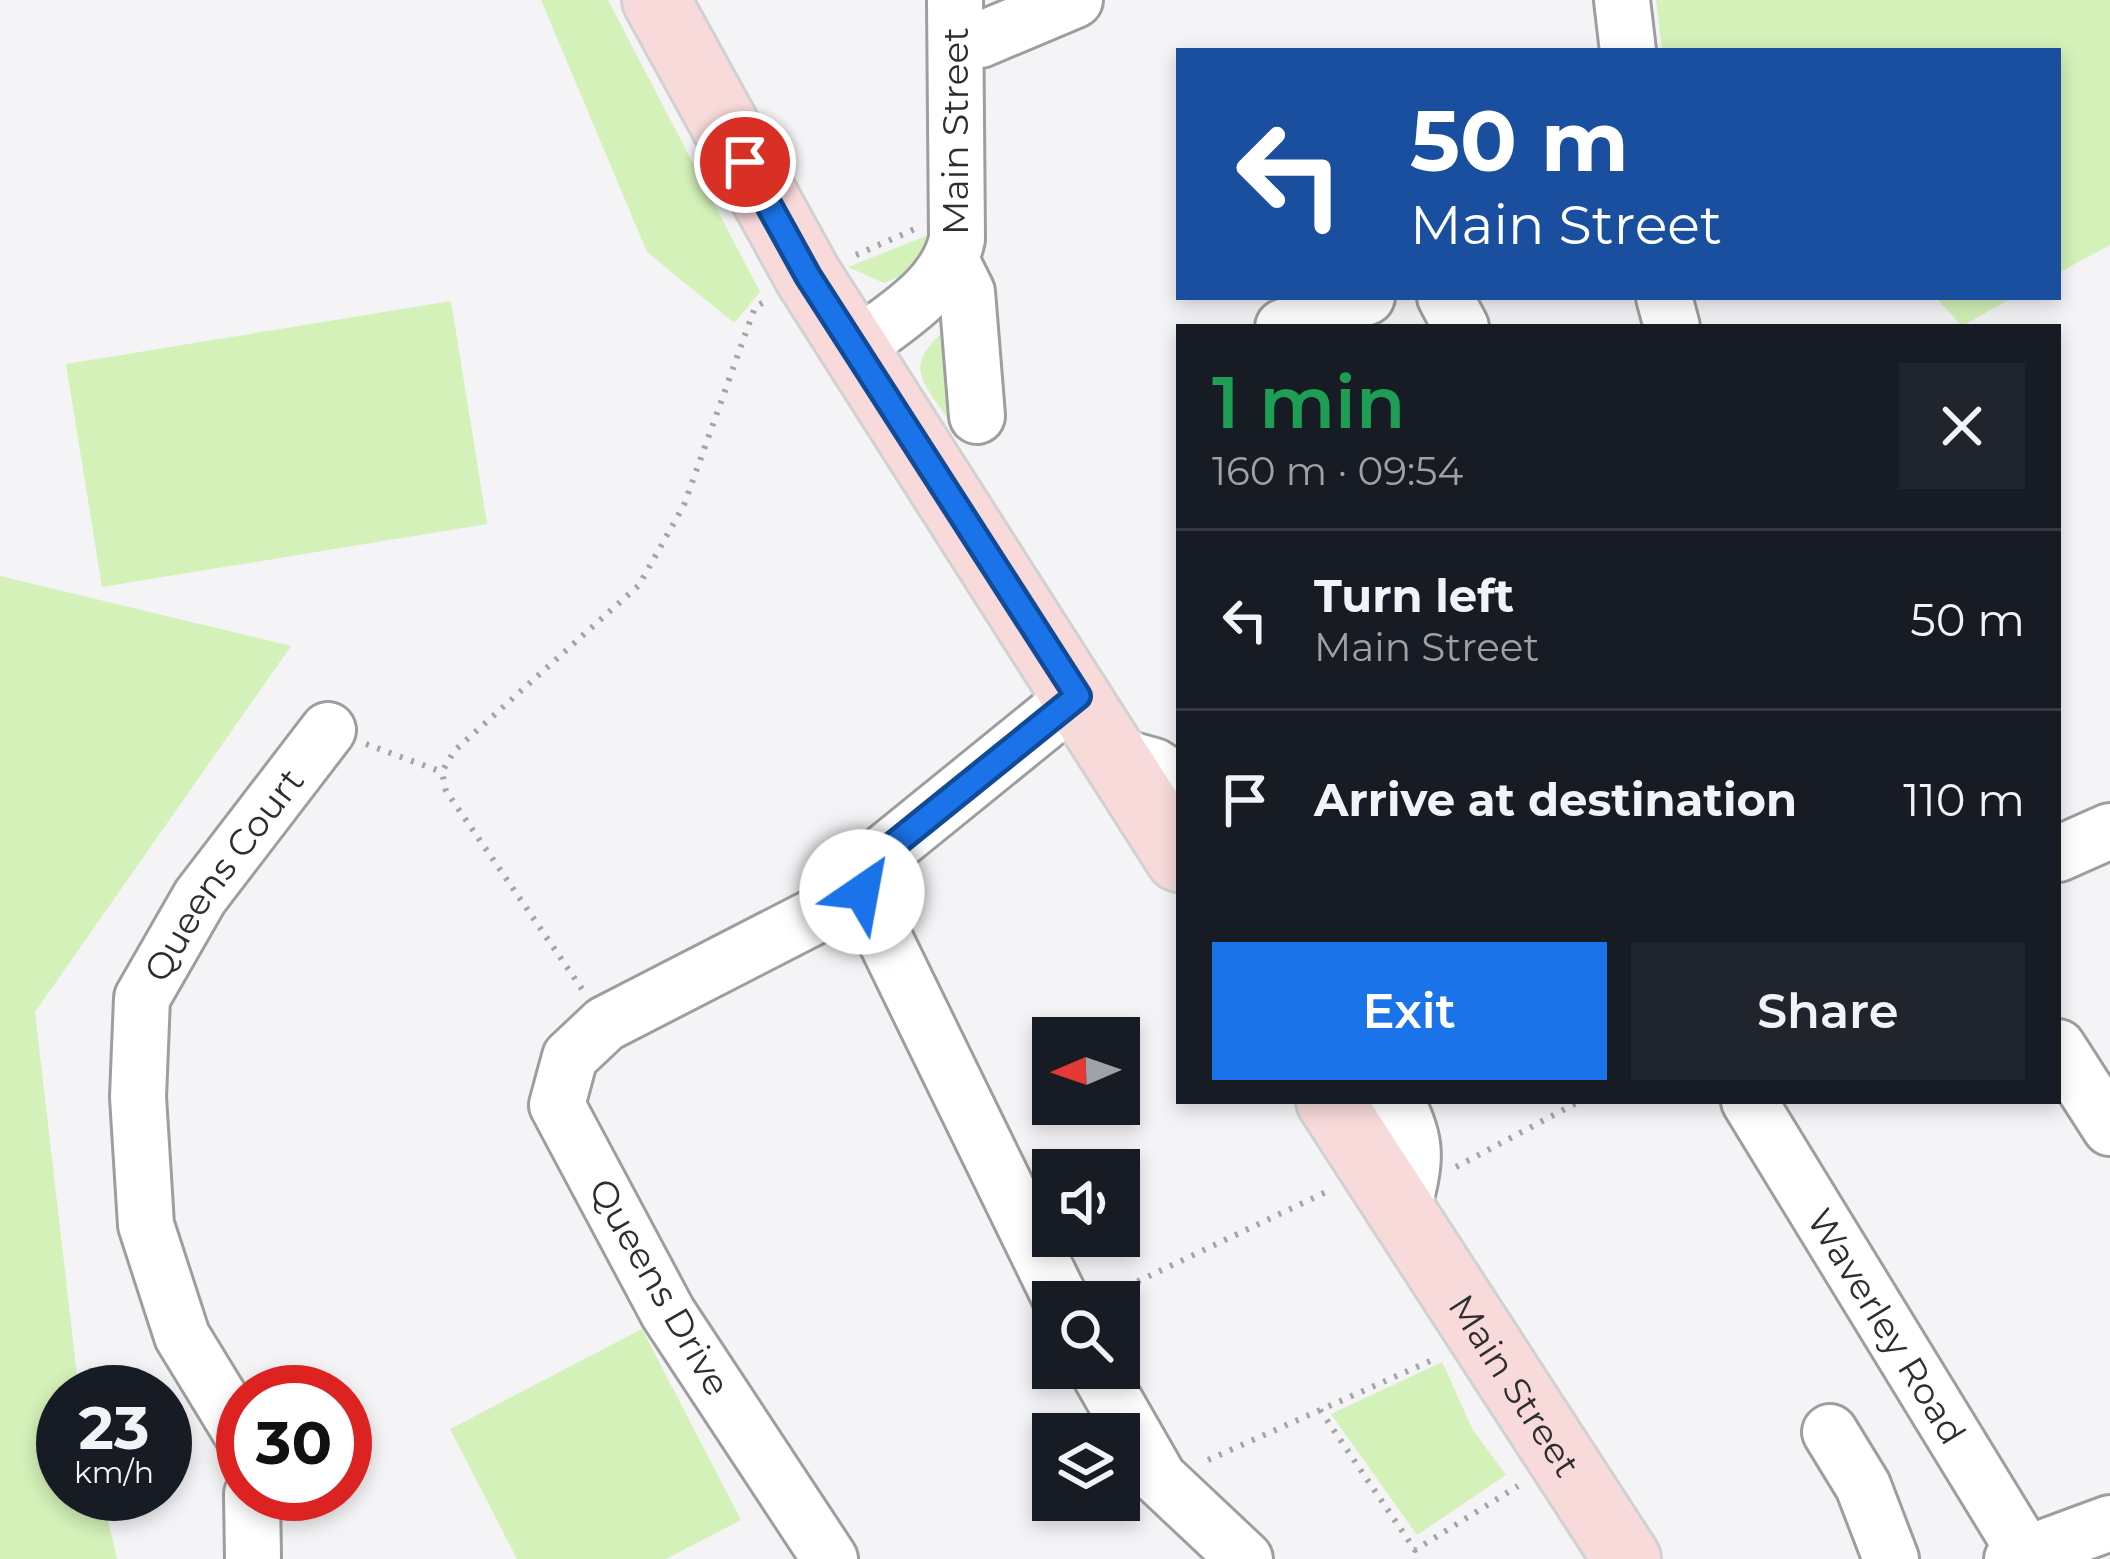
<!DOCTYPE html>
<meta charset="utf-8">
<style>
:root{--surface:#171b24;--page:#20242c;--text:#f1f3f6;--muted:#9ea1a6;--line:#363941;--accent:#1a73e8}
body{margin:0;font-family:Montserrat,sans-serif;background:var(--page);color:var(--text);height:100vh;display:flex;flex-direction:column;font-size:45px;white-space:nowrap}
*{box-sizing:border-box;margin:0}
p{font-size:39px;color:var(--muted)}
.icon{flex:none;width:66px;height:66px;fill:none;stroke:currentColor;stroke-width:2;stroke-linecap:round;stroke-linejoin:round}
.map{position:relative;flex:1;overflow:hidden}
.details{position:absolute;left:1176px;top:324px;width:885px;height:780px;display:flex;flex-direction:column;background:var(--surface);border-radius:0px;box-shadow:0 6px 18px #0003}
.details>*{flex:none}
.hud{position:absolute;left:1176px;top:48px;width:885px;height:252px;border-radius:0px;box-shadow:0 6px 18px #0003;background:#1a4fa0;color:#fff;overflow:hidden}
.needle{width:78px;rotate:268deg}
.controls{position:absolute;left:1032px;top:1017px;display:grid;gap:24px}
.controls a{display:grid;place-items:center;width:108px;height:108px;border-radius:0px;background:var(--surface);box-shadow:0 6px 18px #0003;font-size:60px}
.speed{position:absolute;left:36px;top:1365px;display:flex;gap:24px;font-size:60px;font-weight:700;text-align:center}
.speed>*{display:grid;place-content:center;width:156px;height:156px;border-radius:50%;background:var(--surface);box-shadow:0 6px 18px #0003;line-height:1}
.speed small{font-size:30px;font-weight:400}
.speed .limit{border:18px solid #d22;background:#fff;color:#111}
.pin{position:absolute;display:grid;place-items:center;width:102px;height:102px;color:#fff;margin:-51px;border:6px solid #fff;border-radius:50%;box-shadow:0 3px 12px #0007}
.me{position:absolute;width:132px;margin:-66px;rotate:33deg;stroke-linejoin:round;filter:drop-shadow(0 0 9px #0008)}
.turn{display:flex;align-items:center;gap:42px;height:252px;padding:0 36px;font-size:54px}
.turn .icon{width:156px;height:156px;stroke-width:2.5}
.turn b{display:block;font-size:84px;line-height:102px}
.round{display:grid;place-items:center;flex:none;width:126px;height:126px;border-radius:0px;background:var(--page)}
.headline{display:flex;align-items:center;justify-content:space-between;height:204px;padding:0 36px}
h1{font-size:72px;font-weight:600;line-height:90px;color:#1e9e55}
.action{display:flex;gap:24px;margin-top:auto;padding:24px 36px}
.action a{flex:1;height:138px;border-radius:0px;background:var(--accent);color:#fff;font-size:48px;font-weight:600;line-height:138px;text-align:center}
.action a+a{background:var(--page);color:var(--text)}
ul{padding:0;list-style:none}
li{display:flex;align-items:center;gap:36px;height:180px;padding:0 36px;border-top:3px solid var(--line)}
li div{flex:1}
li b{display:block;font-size:45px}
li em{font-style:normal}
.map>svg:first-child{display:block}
.green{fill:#d3f1b8}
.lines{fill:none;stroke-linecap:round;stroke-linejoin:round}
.minor-casing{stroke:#9d9ea0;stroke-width:60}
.major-casing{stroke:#d1d1d1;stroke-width:72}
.path{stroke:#a5a5a8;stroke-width:6;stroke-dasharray:3 9;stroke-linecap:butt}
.minor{stroke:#fff;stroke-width:54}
.major{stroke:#f8dada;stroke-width:66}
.route-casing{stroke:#114b97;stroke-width:30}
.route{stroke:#1a73e8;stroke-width:21}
.labels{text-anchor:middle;stroke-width:12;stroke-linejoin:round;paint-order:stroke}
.street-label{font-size:36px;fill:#2e2e2f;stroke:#fff}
</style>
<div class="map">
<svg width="2110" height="1559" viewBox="0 0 2110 1559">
<rect width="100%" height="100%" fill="#f4f4f7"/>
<!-- green -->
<path class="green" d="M541 0H608L760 292 734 323 647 252Z
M1656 0H2110V245L2058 273V51H1662Z
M931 234C921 261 912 273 884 283L848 267Z
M1935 297H2014L1962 326Z
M451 301 487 524 102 587 66 364Z
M950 325 956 411 948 419C916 373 906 365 950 325Z
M0 576 291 646 35 1012 79 1392H63V1494H102L117 1559H0Z
M642 1329 741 1520 666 1559H517L450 1429Z
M1442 1362 1473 1430 1506 1475 1417 1535 1331 1414Z"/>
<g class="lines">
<!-- minor casing -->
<g class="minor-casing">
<g id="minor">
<path d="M1622 0 1628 51"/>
<path d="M956 43 980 40 1075 0"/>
<path d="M952 262 967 292 977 416"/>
<path d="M1445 297 1461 327"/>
<path d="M1664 297 1672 327"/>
<path d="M1283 327 1367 297"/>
<path d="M855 348C894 318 946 290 957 239L955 0"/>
<path d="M1115 755 1154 766 1179 782"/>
<path d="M2058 854 2110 831"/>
<path d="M862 892 1062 1302"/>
<path d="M2058 1047 2110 1128"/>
<path d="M1396 1101C1421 1146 1414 1165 1402 1214"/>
<path id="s1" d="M1749 1101 2029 1559"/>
<path d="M1096 1368 1159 1478 1245 1559"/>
<path d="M1830 1432 1863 1486 1891 1559"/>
<path id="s2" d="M243 1436 182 1336 146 1225 138 1097 142 998 200 897 328 730"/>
<path d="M252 1494 253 1559"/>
<path d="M830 1559 668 1313 557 1105 570 1057 605 1024 862 892 870 864 1077 696"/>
<path d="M2012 1559 2110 1523"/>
</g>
</g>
<!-- major casing -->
<g class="major-casing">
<g id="major">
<path d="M656 0 808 276 1179 858"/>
<path id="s3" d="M1330 1101 1627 1559"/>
</g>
</g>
<!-- path -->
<path class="path" d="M856 255 915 229
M366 744 442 772
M582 989 446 791 442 772 454 751 639 585 684 505 755 307 764 302
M1456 1167 1580 1101
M1105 1297 1326 1192
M1320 1410 1415 1550 1518 1486
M1208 1460 1437 1358"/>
<!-- minor -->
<use href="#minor" class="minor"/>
<!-- major -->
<use href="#major" class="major"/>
</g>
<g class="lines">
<!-- route casing -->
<g class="route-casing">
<path id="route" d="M745 162 808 276 1078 696 870 864 862 892"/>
</g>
<!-- route -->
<use href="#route" class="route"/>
</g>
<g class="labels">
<!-- street labels -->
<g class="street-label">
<text transform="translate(955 131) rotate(-90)" y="13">Main Street</text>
<text dy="13" stroke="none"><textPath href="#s2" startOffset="609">Queens Court</textPath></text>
<text transform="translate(660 1287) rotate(60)" y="13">Queens Drive</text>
<text dy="13" stroke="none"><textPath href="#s1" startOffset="264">Waverley Road</textPath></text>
<text dy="13" stroke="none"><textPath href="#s3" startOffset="339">Main Street</textPath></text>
</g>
</g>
</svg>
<div class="controls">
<a><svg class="needle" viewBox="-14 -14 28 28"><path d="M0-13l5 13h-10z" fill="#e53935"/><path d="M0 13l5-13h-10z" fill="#9ea1a6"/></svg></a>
<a><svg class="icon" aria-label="sound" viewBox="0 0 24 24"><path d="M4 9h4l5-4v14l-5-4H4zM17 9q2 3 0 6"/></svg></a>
<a><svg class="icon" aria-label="search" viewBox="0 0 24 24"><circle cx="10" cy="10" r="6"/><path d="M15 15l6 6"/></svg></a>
<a><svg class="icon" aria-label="layers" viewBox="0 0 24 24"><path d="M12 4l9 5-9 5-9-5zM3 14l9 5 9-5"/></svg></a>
</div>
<div class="speed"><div>23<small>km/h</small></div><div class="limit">30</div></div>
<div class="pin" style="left:745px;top:162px;background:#d93025"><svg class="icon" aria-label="arrive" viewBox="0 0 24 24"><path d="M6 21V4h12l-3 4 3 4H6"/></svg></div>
<svg class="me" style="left:862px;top:892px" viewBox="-20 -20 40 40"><circle r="19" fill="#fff"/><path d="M0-13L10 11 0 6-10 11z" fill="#1a73e8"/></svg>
<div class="hud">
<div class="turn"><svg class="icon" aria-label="left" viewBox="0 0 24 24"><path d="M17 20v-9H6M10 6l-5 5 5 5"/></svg><div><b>50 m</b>Main Street</div></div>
</div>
<section class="details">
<div class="headline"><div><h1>1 min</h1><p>160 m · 09:54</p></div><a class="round"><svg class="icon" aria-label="close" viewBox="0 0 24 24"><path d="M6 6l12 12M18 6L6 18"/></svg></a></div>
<ul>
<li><svg class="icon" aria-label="left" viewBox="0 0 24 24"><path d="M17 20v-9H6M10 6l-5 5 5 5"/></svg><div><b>Turn left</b><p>Main Street</p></div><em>50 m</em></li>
<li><svg class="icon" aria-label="arrive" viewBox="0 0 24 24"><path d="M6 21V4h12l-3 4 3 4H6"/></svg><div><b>Arrive at destination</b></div><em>110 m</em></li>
</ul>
<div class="action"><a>Exit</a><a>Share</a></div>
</section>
</div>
